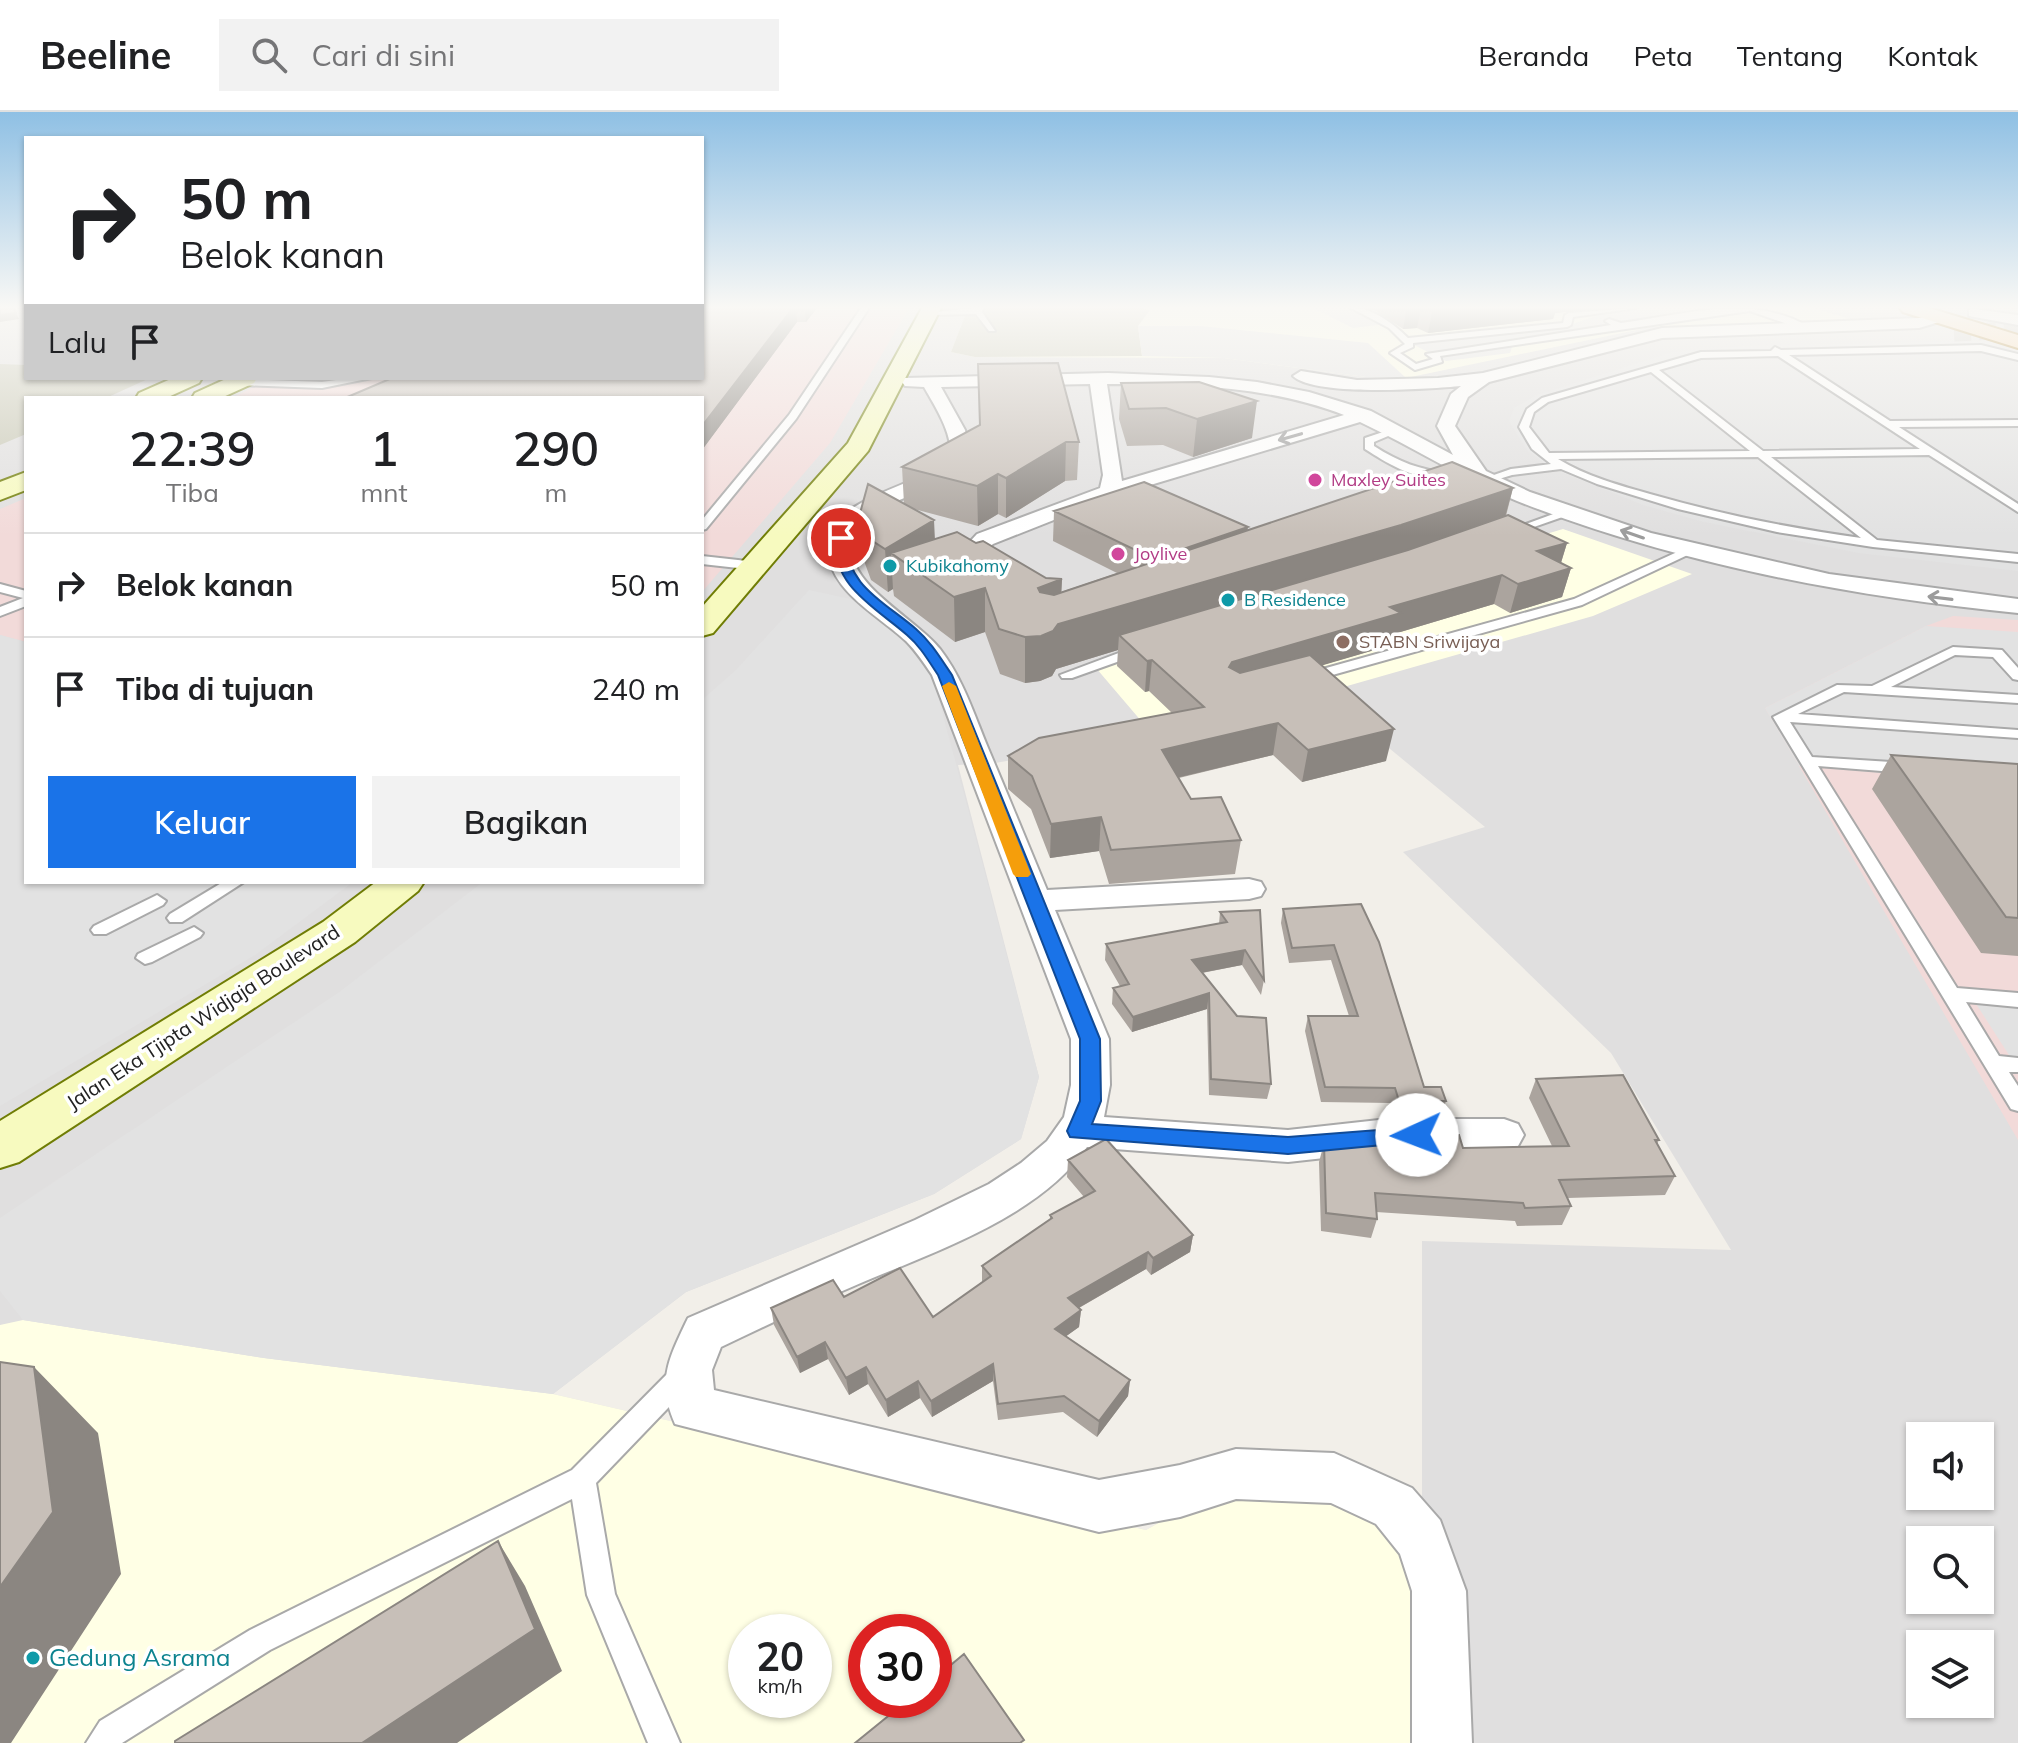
<!DOCTYPE html>
<html lang="id">
<style>
:root{--surface:#fff;--page:#f2f2f2;--text:#202124;--muted:#757577;--line:#e0e0e0;--accent:#1a73e8}
body{margin:0;font-family:Mulish,sans-serif;background:var(--page);color:var(--text);height:100vh;display:flex;flex-direction:column;font-size:30px;white-space:nowrap}
*{box-sizing:border-box;margin:0}
p{font-size:26px;color:var(--muted)}
.icon{flex:none;width:44px;height:44px;fill:none;stroke:currentColor;stroke-width:2;stroke-linecap:round;stroke-linejoin:round}
.map{position:relative;flex:1;overflow:hidden}
.details{position:absolute;left:24px;top:284px;width:680px;height:488px;display:flex;flex-direction:column;background:var(--surface);border-radius:0px;box-shadow:0 2px 6px #0004}
.details>*{flex:none}
.top-card{position:absolute;left:24px;top:24px;width:680px;height:244px;border-radius:0px;box-shadow:0 2px 6px #0004;background:#fff;color:var(--text);overflow:hidden}
.buttons{position:absolute;left:1906px;top:1310px;display:grid;gap:16px}
.buttons a{display:grid;place-items:center;width:88px;height:88px;border-radius:0px;background:var(--surface);box-shadow:0 2px 6px #0004;font-size:40px}
.speed{position:absolute;left:728px;top:1502px;display:flex;gap:16px;font-size:40px;font-weight:700;text-align:center}
.speed>*{display:grid;place-content:center;width:104px;height:104px;border-radius:50%;background:var(--surface);box-shadow:0 2px 6px #0004;line-height:1}
.speed small{font-size:20px;font-weight:400}
.speed .limit{border:12px solid #d22;background:#fff;color:#111}
.pin{position:absolute;display:grid;place-items:center;width:68px;height:68px;color:#fff;margin:-34px;border:4px solid #fff;border-radius:50%;box-shadow:0 2px 8px #0007}
.me{position:absolute;width:88px;margin:-44px;rotate:268deg;stroke-linejoin:round;filter:drop-shadow(0 0 6px #0008)}
.turn{display:flex;align-items:center;gap:28px;height:168px;padding:0 24px;font-size:36px}
.turn .icon{width:104px;height:104px;stroke-width:2.5}
.turn b{display:block;font-size:56px;line-height:68px}
.then{display:flex;align-items:center;height:76px;padding:0 24px;background:#0003;gap:16px;font-size:30px}
.eta{display:flex;justify-content:space-evenly;align-items:center;height:136px;text-align:center}
.eta b{font-size:48px;font-weight:600;line-height:56px}
.button{display:flex;gap:16px;margin-top:auto;padding:16px 24px}
.button a{flex:1;height:92px;border-radius:0px;background:var(--accent);color:#fff;font-size:32px;font-weight:600;line-height:92px;text-align:center}
.button a+a{background:var(--page);color:var(--text)}
ul{padding:0;list-style:none}
li{display:flex;align-items:center;gap:24px;height:104px;padding:0 24px;border-top:2px solid var(--line)}
li div{flex:1}
li b{display:block;font-size:30px}
li em{font-style:normal}
header{display:flex;align-items:center;gap:48px;box-sizing:border-box;height:112px;padding:0 40px;background:var(--surface);border-bottom:2px solid var(--line)}
header strong{font-size:38px}
nav{display:flex;gap:44px;margin-inline-start:auto;font-size:28px}
.search{width:560px;height:72px;background:var(--page);display:flex;align-items:center;gap:20px;box-sizing:border-box;padding:0 28px;border-radius:0px;color:var(--muted);font-size:30px}
.map>svg:first-child{display:block}
.residential{fill:#e0dfdf;fill-rule:evenodd}
.commercial{fill:#f2dad9}
.education{fill:#ffffe5;fill-rule:evenodd}
.construction{fill:#c7c7b4}
.parking{fill:#e2e2e2}
.lines{fill:none;stroke-linecap:round;stroke-linejoin:round}
.street-tunnel{stroke:#c8c6c1;stroke-width:17;stroke-dasharray:17 8;stroke-linecap:butt}
.lane-casing{stroke:#a9a9a9;stroke-width:4}
.street-casing{stroke:#a9a9a9;stroke-width:4}
.secondary-casing{stroke:#707d05;stroke-width:4}
.primary-casing{stroke:#a06b00;stroke-width:4}
.lane{fill:#fff;fill-rule:evenodd}
.street{fill:#fff;fill-rule:evenodd}
.secondary{fill:#f7fabf;fill-rule:evenodd}
.primary{fill:#fcd6a4;fill-rule:evenodd}
.wall{fill:#aba49e}
.shaded-wall{fill:#8b8681}
.building{fill:#c7bfb8;stroke:#8b8681;stroke-width:2}
.oneway{stroke:#9c9c9c}
.route{fill:#1a73e8;stroke:#114b97;stroke-width:2}
.slow{fill:#f59e0b}
.hotel-dot{fill:#d1479c;stroke:#fff;stroke-width:3}
.culture-dot{fill:#0f9aa8;stroke:#fff;stroke-width:3}
.education-dot{fill:#8d6e63;stroke:#fff;stroke-width:3}
.labels{text-anchor:middle;stroke-width:7;stroke-linejoin:round;paint-order:stroke}
.far-hotel-label{font-size:18px;fill:#b23c85;stroke:#fff;text-anchor:start}
.far-culture-label{font-size:18px;fill:#0d838f;stroke:#fff;text-anchor:start}
.far-education-label{font-size:18px;fill:#785e54;stroke:#fff;text-anchor:start}
.street-label{font-size:20px;fill:#222;stroke:#fff}
.near-culture-label{font-size:24px;fill:#0d838f;stroke:#fff;text-anchor:start}
</style>
<header>
<strong>Beeline</strong>
<div class="search"><svg class="icon" aria-label="search" viewBox="0 0 24 24"><circle cx="10" cy="10" r="6"/><path d="M15 15l6 6"/></svg>Cari di sini</div>
<nav><a>Beranda</a><a>Peta</a><a>Tentang</a><a>Kontak</a></nav>
</header>
<div class="map">
<svg width="2018" height="1631" viewBox="0 0 2018 1631">
<rect width="100%" height="100%" fill="#f2efe9"/>
<!-- residential -->
<path class="residential" d="M0 196H26V266H702V196H2018V1631H0ZM26 286H702V770H26ZM1322 581 1485 715 1403 740 1611 941 1731 1138 1422 1129V1478L1208 1383 1146 1418 553 1282 686 1180 934 1082 1021 1027 1039 965 958 653 995 651 1154 624ZM1920 1324H1980V1384H1920ZM1920 1428H1980V1488H1920ZM746 1520H814V1588H746ZM866 1520H934V1588H866ZM1920 1532H1980V1592H1920Z"/>
<!-- commercial -->
<path class="commercial" d="M702 196H909L830 331 702 480V286H232L271 266H702Z
M26 386V530L0 523V397Z
M1953 504 2018 508V1028L1765 596 1926 514Z"/>
<!-- education -->
<path class="education" d="M968 196H1812L1857 209 1651 215 1406 266 1366 265 1224 246 975 245 951 240Z
M1563 417 1692 462 1593 504 1231 607 1154 624 1096 556Z
M23 1208 264 1246 553 1282 1146 1418 1208 1383 1283 1379 1353 1397 1397 1423 1422 1480V1631H0V1213ZM746 1520H814V1588H746ZM866 1520H934V1588H866Z"/>
<!-- construction -->
<path class="construction" d="M968 196H1140L1150 198 1138 214 1142 244 975 245 951 240Z
M0 252 26 253V266H150L106 286H26V322L0 333Z"/>
<!-- parking -->
<path class="parking" d="M1313 196H1353L1386 212 1353 216Z
M1614 196H1771L1699 209 1690 206 1616 215 1512 235 1510 241 1446 249 1412 232 1567 214 1596 204 1586 199Z
M1138 214H1200L1368 231 1406 266 1366 265 1224 246 1142 244Z
M1979 229 1993 230 2018 239V459L1858 441 1704 410 1643 393 1551 356 1527 338 1509 309 1514 296 1537 283 1673 240 1746 234Z
M809 478 855 488 912 533 935 573 1039 965 1021 1027 934 1082 686 1180 553 1282 264 1246 23 1208 0 1179V1106L338 881 483 770H702V588L736 558Z
M1926 514 2018 520V672L1799 654 1765 596Z
M0 523 26 530V770H353L255 843 0 994Z
M1971 884 2018 888V957Z"/>
<g class="lines">
<!-- street-tunnel -->
<path class="street-tunnel" d="M1954 221 2018 218"/>
<!-- lane casing -->
<g class="lane-casing">
<path id="lane" d="M861 196H869L796 307 706 417 702 418V408L789 303Z
M975 196H983L982 200 995 219H989L976 202 928 203 924 201Z
M1351 196C1372 195 1394 212 1408 226L1563 211 1565 203 1569 201 1636 196 1573 205 1571 213 1567 215 1413 231V235L1400 241 1416 252 1433 247 1426 242 1453 238 1611 213 1605 209 1609 207 1621 211C1682 203 1753 181 1809 215L1802 217 1750 199 1440 244 1442 250 1415 258 1390 241 1405 232 1389 216Z
M1981 233 2018 242V248L1981 239 1789 243 1890 309 2018 308V314L1899 315 2018 392V400L1929 343 1771 345 1877 428 2018 442V450L1873 435 1777 420 1678 397 1597 372 1561 357 1512 363 1476 374 1471 371 1511 357 1551 352 1532 337 1519 315 1527 297 1542 286 1701 240 1771 239 1775 235 1781 238ZM1778 244 1920 337 1763 339 1659 258 1701 246ZM1651 260 1750 339 1549 341 1529 315 1534 300 1548 290ZM1758 345 1861 426C1789 416 1719 402 1650 382 1618 373 1586 364 1558 347Z
M350 266H372L322 276 237 273 232 270 237 267 322 270Z
M1392 317 1400 319 1374 330V334C1399 350 1420 358 1449 361V365C1419 371 1390 353 1365 337V326Z
M1567 397 1573 400 1571 402 1511 423 1501 421Z
M1686 436 1696 439 1582 493 1311 569H1301L1299 566 1301 563 1574 487Z
M702 444 756 450 762 454 756 458 702 452Z
M0 472 26 479V494L0 504V495L23 486 0 480Z
M1140 533 1145 534V540L1072 566H1062L1060 563Z
M1953 535 2002 538 2018 556V568L2013 567 1993 545 1955 543 1891 575 2018 583V591L1844 580 1798 602 2018 618V626L1790 610 1812 645 1907 651 1915 656 1907 661 1818 654 1957 876 2018 881V895L1966 890 1999 944 2018 946V960H2009L2018 974V999L2011 997 1773 605 1837 573 1872 574Z
M223 770H244L182 810H170L167 806 170 802Z
M157 783 166 789 163 793 106 822H94L91 818 94 814Z
M194 815 203 821 200 825 152 850 145 852 136 846 138 842Z
M683 1251 692 1255 696 1263 692 1271 596 1371 615 1482 680 1631H648L587 1483 572 1387 270 1538 122 1631H86L100 1609 250 1518 572 1358 674 1255Z"/>
</g>
<!-- street casing -->
<g class="street-casing">
<path id="street" d="M1925 196 1939 204V210L1919 216 1662 226 1489 270 1468 285 1455 314 1486 359 1530 380 1651 421 1829 462 2018 487V501C1847 484 1678 452 1517 389 1463 367 1413 335 1360 310L1117 383 993 432 986 438 983 447 1003 463 999 468C982 472 970 461 961 447L964 436 977 422 1100 376 1103 363 1090 272 941 275 965 318 971 349C946 381 873 387 856 416 829 465 916 505 940 537 963 567 974 602 988 636 1008 683 1027 730 1047 778L1249 767 1261 770 1265 777 1261 784 1249 787 1055 798 1109 927 1110 973 1104 1005 1288 1018 1388 1007H1504L1518 1012 1524 1023 1518 1034 1504 1039H1388L1288 1050 1087 1035C1039 1106 930 1141 854 1174 809 1193 765 1214 721 1235L712 1258 714 1278 1099 1368 1180 1353 1236 1337 1334 1341 1412 1376 1440 1408 1466 1479 1472 1631H1412V1479L1400 1442 1376 1412 1331 1391 1236 1387 1180 1405 1099 1420 675 1312C656 1269 669 1246 688 1206L915 1108 989 1072 1021 1051 1047 1029 1064 1005 1071 973V927L932 563C924 551 916 539 906 529 879 503 816 472 831 425 834 416 839 406 847 400 879 377 920 370 951 347 952 320 937 298 924 275L905 274 902 270 905 266 1108 261 1209 265 1257 270 1309 280 1371 299 1453 343 1437 314 1451 282 1461 274C1429 277 1315 285 1293 264L1301 259 1357 268 1438 266 1483 261 1662 216 1919 206 1923 205 1919 200ZM1107 272C1187 272 1269 274 1344 303L1122 369Z
M1974 197 2018 203V213L1969 204V198Z"/>
</g>
<!-- secondary casing -->
<g class="secondary-casing">
<path id="secondary" d="M922 196H941L868 339 713 521 702 524V495L848 331Z
M173 266H202L199 271 166 286H136L139 281Z
M228 266H257L254 271 221 286H192L195 281Z
M26 360V378L0 388V370Z
M376 770H424L418 779 355 830 19 1050 0 1056V1009L323 810Z"/>
</g>
<!-- primary casing -->
<g class="primary-casing">
<path id="primary" d="M1900 196H1929L2018 223V236L1903 200Z"/>
</g>
<!-- lane -->
<use href="#lane" class="lane"/>
<!-- street -->
<use href="#street" class="street"/>
<!-- secondary -->
<use href="#secondary" class="secondary"/>
<!-- primary -->
<use href="#primary" class="primary"/>
</g>
<!-- wall -->
<path class="wall" d="M702 196H817L806 210H797L702 338Z
M1364 196H1601L1555 201 1553 207 1428 221 1417 216 1403 217 1376 199Z
M1121 271 1252 326 1193 345 1163 333 1127 334 1119 307Z
M980 313 1079 330 1077 368 1065 369 1006 406 998 402 978 414 914 397 935 427 1046 466 1062 467 1061 480 1117 461 1053 429 1054 399 1248 418 1513 376 1506 404 1567 431 1561 451 1571 456 1562 485 1510 501 1494 492 1397 521 1395 532 1322 553 1386 649 1302 670 1273 643 1179 666 1191 687 1241 728 1235 762 1109 772 1099 739 1050 746 1031 697 1008 677V644L1172 601 1149 579 1145 580 1117 554 1118 538 1056 557 1052 564 1040 569 1025 571 1000 562 985 520 955 530 894 484 893 477 888 480 871 468 863 446 859 405 904 392 902 355Z
M1891 643 2018 652V844L1981 841 1872 677Z
M1361 792 1424 975 1446 989 1441 1004H1394L1391 991 1321 990 1305 919 1308 904H1349L1331 848 1289 851 1281 811 1283 797Z
M1220 800 1264 868 1261 883 1242 853 1202 861 1271 972 1267 987 1209 983 1207 897 1132 920 1112 892 1113 876 1120 874 1105 848 1106 832 1219 812Z
M1536 967 1659 1028 1657 1032 1675 1064 1665 1083 1568 1086 1571 1094 1562 1113 1517 1114 1515 1109 1376 1100 1377 1107 1371 1126 1321 1119 1319 1050 1324 1031 1406 1036 1411 1023 1463 1036 1552 1034 1529 986Z
M1068 1048 1193 1123 1190 1140 1151 1163 1146 1157 1079 1196 1081 1198 1079 1215 1066 1224 1130 1268 1128 1284 1097 1325 1063 1300 998 1308 993 1269 932 1305 920 1286 888 1305 868 1272 849 1283 828 1247 800 1261 774 1213 771 1196 844 1185 933 1205 982 1171V1154L1050 1107V1103L1084 1085 1067 1065Z"/>
<!-- shaded-wall -->
<path class="shaded-wall" d="M793 196H796L797 210 702 338V314Z
M805 196H817L806 210Z
M1407 196H1421L1417 216 1403 217Z
M1433 196H1601L1555 201 1553 207 1428 221Z
M16 201 19 207 0 210V203Z
M1257 289 1252 326 1193 345 1197 307Z
M1066 330 1065 369 1006 406V366Z
M998 362V402L978 414 977 374Z
M1513 376 1502 416 1119 523 1118 538 1056 557 1052 564 1040 569 1025 571V525L1058 512Z
M934 408 936 450 891 441 893 477 888 480 885 437Z
M1248 415 1244 445 1151 479 1154 447Z
M1567 431 1558 460 1571 456 1562 485 1510 501 1518 472 1537 439Z
M1502 463 1494 492 1397 521 1395 532 1228 581 1229 555 1232 550 1390 495Z
M1062 467 1060 511 1038 476Z
M985 476V520L955 530 954 485Z
M1152 548 1149 579 1145 580 1147 549Z
M1278 611 1273 643 1159 670 1162 638Z
M1394 617 1386 649 1302 670 1308 638Z
M1101 705 1099 739 1050 746 1051 712Z
M1245 838 1242 853 1190 863 1192 848Z
M1209 881 1207 897 1132 920 1133 905Z
M1193 1123 1190 1140 1151 1163 1153 1146Z
M1148 1140 1146 1157 1068 1202V1186Z
M1081 1198 1079 1215 1054 1233 1055 1217Z
M825 1230 828 1247 800 1261 797 1245Z
M993 1252V1269L932 1305 931 1289Z
M34 1255 98 1321 121 1462 11 1631H0V1475Z
M866 1255 868 1272 849 1283 846 1266Z
M1130 1268 1128 1284 1097 1325 1099 1309Z
M918 1269 920 1286 888 1305 886 1288Z
M498 1429 525 1474 562 1559 457 1631H362Z"/>
<!-- building -->
<path class="building" d="M0 196H14L16 201 0 203Z
M702 196H793L702 314V286H345L392 266H702Z
M1058 251 1079 330H1066L1006 366 998 362 977 374 902 355 980 313 978 252Z
M1199 270 1257 289 1197 307 1166 296 1129 297 1121 271Z
M1452 350 1513 376 1401 413 1058 512 1053 519 1041 524 1025 525 999 517 985 476 954 485 891 441 957 420 976 431 983 429 1046 466 1062 467 1038 476 1040 480 1054 483Z
M1144 370 1248 415 1154 447 1054 399Z
M868 372 934 408 885 437 868 426 859 405Z
M1508 403 1567 431 1537 439 1571 456 1518 472 1502 463 1390 495 1401 501 1232 550 1229 555 1240 561 1310 543 1394 617 1308 638 1278 611 1162 638 1191 687 1221 685 1241 728 1111 738 1101 705 1051 712 1032 664 1008 644 1039 626 1204 595 1152 548 1147 549 1119 523 1408 438Z
M1891 643 2018 652V806L2006 805Z
M1361 792 1379 830 1424 975H1441L1446 989H1399L1395 976 1325 975 1308 904H1358L1334 833 1292 836 1283 797Z
M1260 798 1264 868 1245 838 1192 848 1237 904 1266 906 1271 972 1211 967 1209 881 1133 905 1113 876 1129 872 1106 832 1227 810 1220 800Z
M1623 963 1659 1028H1655L1675 1064 1559 1068 1571 1094 1525 1096 1523 1091 1375 1081 1377 1107 1326 1101 1324 1031 1345 1029 1415 1038 1411 1023H1459L1463 1036 1569 1034 1536 967Z
M1106 1027 1193 1123 1153 1146 1148 1140 1068 1186 1081 1198 1055 1217 1130 1268 1099 1309 1064 1284 998 1292 993 1252 931 1289 918 1269 886 1288 866 1255 846 1266 825 1230 797 1245 771 1196 833 1168 844 1185 900 1156 933 1205 991 1164 982 1154 1052 1106 1050 1103 1095 1079 1068 1048Z
M0 1250 34 1255 53 1400 0 1475Z
M498 1429 535 1517 362 1631H175V1629Z
M964 1542 1024 1628 1020 1631H855L908 1588H934V1567Z"/>
<!-- one-way arrows -->
<defs><path id="oneway-shaft" d="M-6 0H5M1.5-3L5.5 0L1.5 3" fill="none" stroke-width="1.6" stroke-linecap="round" stroke-linejoin="round" transform="scale(2)"/></defs>
<g class="oneway">
<use href="#oneway-shaft" transform="translate(1290 325) rotate(164)"/>
<use href="#oneway-shaft" transform="translate(1632 422) rotate(-161)"/>
<use href="#oneway-shaft" transform="translate(1940 486) rotate(-173)"/>
</g>
<!-- sky -->
<linearGradient id="sky" x2="0" y2="1"><stop stop-color="#8fc0e4"/><stop offset="0.46" stop-color="#f9f8f5"/><stop offset="1" stop-color="#f9f8f5" stop-opacity="0"/></linearGradient>
<rect width="2018" height="424" fill="url(#sky)"/>
<!-- route -->
<path class="route" d="M841 422 847 426C844 473 885 490 916 517 931 530 941 547 952 563L1100 927 1101 989 1092 1012 1288 1025 1417 1015 1425 1017 1428 1023 1425 1029 1288 1042 1070 1025 1067 1019 1080 989V927L938 563C928 548 920 534 907 523 875 495 832 474 835 426Z"/>
<!-- slow -->
<path class="slow" d="M949 570 956 574 1031 762 1028 765H1016L1013 762 942 574Z"/>
<!-- markers -->
<g class="hotel-dot">
<circle cx="1315" cy="368" r="8"/>
<circle cx="1118" cy="442" r="8"/>
</g>
<g class="culture-dot">
<circle cx="890" cy="454" r="8"/>
<circle cx="1228" cy="488" r="8"/>
<circle cx="33" cy="1546" r="8"/>
</g>
<circle class="education-dot" cx="1343" cy="530" r="8"/>
<g class="labels">
<!-- far-hotel labels -->
<g class="far-hotel-label">
<text x="1331" y="374">Maxley Suites</text>
<text x="1134" y="448">Joylive</text>
</g>
<!-- far-culture labels -->
<g class="far-culture-label">
<text x="906" y="460">Kubikahomy</text>
<text x="1244" y="494">B Residence</text>
</g>
<!-- far-education labels -->
<g class="far-education-label">
<text x="1359" y="536">STABN Sriwijaya</text>
</g>
<!-- street labels -->
<g class="street-label">
<text transform="translate(203 905) rotate(-33)" y="7">Jalan Eka Tjipta Widjaja Boulevard</text>
</g>
<!-- near-culture labels -->
<g class="near-culture-label">
<text x="49" y="1554">Gedung Asrama</text>
</g>
</g>
</svg>
<div class="buttons">
<a><svg class="icon" aria-label="sound" viewBox="0 0 24 24"><path d="M4 9h4l5-4v14l-5-4H4zM17 9q2 3 0 6"/></svg></a>
<a><svg class="icon" aria-label="search" viewBox="0 0 24 24"><circle cx="10" cy="10" r="6"/><path d="M15 15l6 6"/></svg></a>
<a><svg class="icon" aria-label="layers" viewBox="0 0 24 24"><path d="M12 4l9 5-9 5-9-5zM3 14l9 5 9-5"/></svg></a>
</div>
<div class="speed"><div>20<small>km/h</small></div><div class="limit">30</div></div>
<div class="pin" style="left:841px;top:426px;background:#d93025"><svg class="icon" aria-label="arrive" viewBox="0 0 24 24"><path d="M6 21V4h12l-3 4 3 4H6"/></svg></div>
<svg class="me" style="left:1417px;top:1023px" viewBox="-20 -20 40 40"><circle r="19" fill="#fff"/><path d="M0-13L10 11 0 6-10 11z" fill="#1a73e8"/></svg>
<div class="top-card">
<div class="turn"><svg class="icon" aria-label="right" viewBox="0 0 24 24"><path d="M7 20v-9h11M14 6l5 5-5 5"/></svg><div><b>50 m</b>Belok kanan</div></div>
<div class="then">Lalu<svg class="icon" aria-label="arrive" viewBox="0 0 24 24"><path d="M6 21V4h12l-3 4 3 4H6"/></svg></div>
</div>
<section class="details">
<div class="eta">
<div><b>22:39</b><p>Tiba</p></div>
<div><b>1</b><p>mnt</p></div>
<div><b>290</b><p>m</p></div>
</div>
<ul>
<li><svg class="icon" aria-label="right" viewBox="0 0 24 24"><path d="M7 20v-9h11M14 6l5 5-5 5"/></svg><div><b>Belok kanan</b></div><em>50 m</em></li>
<li><svg class="icon" aria-label="arrive" viewBox="0 0 24 24"><path d="M6 21V4h12l-3 4 3 4H6"/></svg><div><b>Tiba di tujuan</b></div><em>240 m</em></li>
</ul>
<div class="button"><a>Keluar</a><a>Bagikan</a></div>
</section>
</div>
